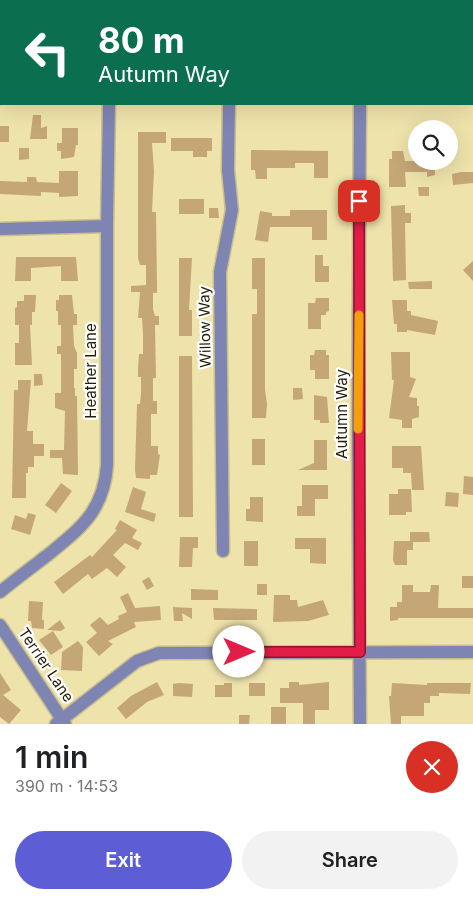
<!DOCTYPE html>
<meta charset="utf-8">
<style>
:root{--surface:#fff;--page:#f2f2f2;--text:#202124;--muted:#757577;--accent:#5d5dd5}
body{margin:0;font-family:Inter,sans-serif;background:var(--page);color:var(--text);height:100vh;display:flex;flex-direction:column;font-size:19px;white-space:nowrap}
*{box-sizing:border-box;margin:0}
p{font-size:16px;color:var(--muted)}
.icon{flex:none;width:28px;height:28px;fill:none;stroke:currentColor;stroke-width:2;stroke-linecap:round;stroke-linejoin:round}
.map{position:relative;height:724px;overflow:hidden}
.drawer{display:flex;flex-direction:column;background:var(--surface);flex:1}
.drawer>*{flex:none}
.guide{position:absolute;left:0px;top:0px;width:474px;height:105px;box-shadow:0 5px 20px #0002;background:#0b6e4f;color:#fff;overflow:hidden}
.tools{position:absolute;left:408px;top:120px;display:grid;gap:10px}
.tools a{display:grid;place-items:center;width:50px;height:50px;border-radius:50%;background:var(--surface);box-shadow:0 5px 20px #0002;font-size:25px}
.pin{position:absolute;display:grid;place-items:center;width:42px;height:42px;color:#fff;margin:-21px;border-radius:10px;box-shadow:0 2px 8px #0006}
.me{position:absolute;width:55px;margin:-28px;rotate:90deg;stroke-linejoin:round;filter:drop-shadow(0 0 4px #0008)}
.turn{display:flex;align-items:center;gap:18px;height:105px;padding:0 15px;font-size:22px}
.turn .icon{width:65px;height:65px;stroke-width:2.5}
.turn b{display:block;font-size:35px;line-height:42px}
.round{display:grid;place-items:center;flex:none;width:52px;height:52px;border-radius:26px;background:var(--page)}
.overview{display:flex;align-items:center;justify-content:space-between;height:85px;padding:0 15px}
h1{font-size:30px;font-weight:600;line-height:38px}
.primary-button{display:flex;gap:10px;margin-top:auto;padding:10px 15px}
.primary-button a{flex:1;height:58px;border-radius:30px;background:var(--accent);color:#fff;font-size:20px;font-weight:600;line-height:58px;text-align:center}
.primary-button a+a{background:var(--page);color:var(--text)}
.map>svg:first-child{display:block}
.building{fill:#c5a676}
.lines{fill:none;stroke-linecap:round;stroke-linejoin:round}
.minor-casing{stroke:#c9bf8d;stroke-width:15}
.minor{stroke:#7f85b3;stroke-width:12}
.route-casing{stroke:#92132f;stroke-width:12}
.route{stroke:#e11d48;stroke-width:9}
.slow{stroke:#f59e0b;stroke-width:9}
.labels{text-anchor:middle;stroke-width:4.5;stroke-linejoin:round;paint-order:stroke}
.street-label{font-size:15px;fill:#211d07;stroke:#fff}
</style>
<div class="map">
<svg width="473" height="724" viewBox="0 0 473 724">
<rect width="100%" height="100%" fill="#eee3ab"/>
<!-- building -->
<path class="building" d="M33 115H41V128L47 126V139H30Z
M0 126H9V142H0Z
M62 128H78V145H76L74 157 61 159V151H57V143H62Z
M138 132H166V143H152L154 171 152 212H156L157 285V293H153V309L155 316H159V325H155L156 378H153V401H157V414H151V446H158V454L160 455 157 475H150V479L136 478 135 470 137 404H140L141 393V377H138V368L139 354H143V335L142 318H138L140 292H131V286L146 285V265H140L138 258Z
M171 138H212V151H207V157H193V151H171Z
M19 148H29V159L19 160Z
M251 150 328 151V178H314V163H295V168H267V179H256L255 170H251Z
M392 151H403L405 161H435V175L427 177V172H405L406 187H389V159H392Z
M59 171H78V196L59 197V193L41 192V196L0 194V181L27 182V177H36L37 182 59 183Z
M461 172H473V183L453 185 452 174Z
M418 187H429V196H419Z
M179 199H204V214H179Z
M405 205V213H411V223H405L406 280 393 281 391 206Z
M209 208H218L219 218H209Z
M290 210H327V240H312V227H270L268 242 255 240 260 211 272 213V216H290Z
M315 255H323V266H329V282H315Z
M16 257H76L78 281H61V266L31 268V281H15Z
M179 258H192L189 310H192V336H179Z
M252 258H265V390L267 404 266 418H252V314H257V289H252Z
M473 261V281L463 270Z
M432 281V289H409L408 282Z
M24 295H36L35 312H32V325H30L32 365H15V343H19V325H15V308L17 307V301H24Z
M59 295H72L74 314H77V325H73L74 346 77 353V369H74V388H75V396H77L78 475 63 474 62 458H50V450H64L65 411 55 408V393H61V354H57V346H61V325H58V311H56V300H59Z
M316 298H329V311L326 312V315H321V329H308V303H315Z
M392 300H407V311H411V315L438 321 435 335 407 330V332H397V324H394Z
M315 350H326V355H329V379H315V370H310V355H314Z
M391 352H410V377L416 379 409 397 417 398V406H419V417L412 419V428H402V420L389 418 394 380H392Z
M179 356H192L193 517H179Z
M34 374H42L43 385 34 386Z
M18 380H31L27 431H33V444H44V456H34V467H28V473H26V498H12L14 390H18Z
M293 388H302L303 399 293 400Z
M314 395 327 397 329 423H320V420H314Z
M252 439H265V465H252Z
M314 440H327V470H298L314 463Z
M392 446H421L424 490H412L411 473H403V468H392Z
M464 476 473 477V495L463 494Z
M61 483 72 491 56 513 45 505Z
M302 485H328V499H315V516H297V506H302Z
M133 487 146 492 141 509 156 514 154 522 125 512Z
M398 489H411L412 512H406V515H389V494H398Z
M446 492 459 493 458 507 445 506Z
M250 497H263V522L246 521V509H250Z
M28 513 36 515 30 535 11 529 15 515 26 519Z
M120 520 137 530 132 538 142 543 138 550 125 543 113 555 126 567 117 577 107 568 92 579 88 574 63 594 54 582 90 555 92 557 117 530 115 529Z
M410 532H429L430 542H413V550H407V565H395L393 560 394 541H410Z
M180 537H198V548H193L192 567H179Z
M295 538H326V564L310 563V549H295Z
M244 541H258V566H244Z
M462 576H473V588H462Z
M149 577 154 586 147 590 142 581Z
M257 584H267V595H257Z
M402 585H413V592H430L431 585H439L438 608H473V618H398V620L390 621V607H397V602H402Z
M191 589 218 590V600H191Z
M128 593 135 608 160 606 161 620 134 622 136 627 108 641 113 644 99 656 86 642 97 633 90 625 100 617 108 625 119 619 118 616 127 612 120 597Z
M274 595H290V600H297L298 607 323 600 329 615 308 621 273 622Z
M29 601 43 602 42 620H44V629L32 628 31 621H28Z
M173 607 192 608V619L182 613 183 621H174Z
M213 608 257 609V620H214Z
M60 620 65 628 61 631 47 630Z
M53 631 63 647 51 655 39 640Z
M78 641 83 647 82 671 61 670 62 652Z
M0 673 11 690 3 695 21 710 9 724 0 717Z
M157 682 164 695 147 702 126 719 117 708 131 696Z
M289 682H299V685L329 682V710H315V724H303V703H280V688H289Z
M179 683 193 684 192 697 173 696V684Z
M224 683H232V697H215V685H224Z
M249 683H265V696H249Z
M392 683 427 685V683H471L470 694 439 693V696H430V703H424V716H401V724H391L389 696H391Z
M271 707H286V724H271Z
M239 715H250L249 724H239Z"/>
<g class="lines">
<!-- minor casing -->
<g class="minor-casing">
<path id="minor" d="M472 95H473
M0 98H1
M360 104 358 429 360 724
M0 229 107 226
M223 551 220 272 232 210 228 170 229 104
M0 592C16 579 32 567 49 554 82 527 104 510 107 465V226L109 104
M0 625 65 724
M56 724 137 661 159 653 473 652"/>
</g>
<!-- minor -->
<use href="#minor" class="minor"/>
</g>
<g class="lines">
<!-- route casing -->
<g class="route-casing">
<path id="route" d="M239 652H360L359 201"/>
</g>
<!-- route -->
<use href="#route" class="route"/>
<!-- slow -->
<path class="slow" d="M358 429 359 315"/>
</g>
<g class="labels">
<!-- street labels -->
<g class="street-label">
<text transform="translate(205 327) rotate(-91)" y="5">Willow Way</text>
<text transform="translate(91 371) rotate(-90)" y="5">Heather Lane</text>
<text transform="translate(342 414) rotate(-90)" y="5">Autumn Way</text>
<text transform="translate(46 665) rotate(56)" y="5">Terrier Lane</text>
</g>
</g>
</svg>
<div class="tools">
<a><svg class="icon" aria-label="search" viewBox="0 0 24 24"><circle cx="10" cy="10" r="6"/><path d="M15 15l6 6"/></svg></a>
</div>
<div class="pin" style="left:359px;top:201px;background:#d93025"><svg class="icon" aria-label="arrive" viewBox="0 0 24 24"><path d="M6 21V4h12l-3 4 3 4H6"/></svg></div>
<svg class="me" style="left:239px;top:652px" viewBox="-20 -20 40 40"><circle r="19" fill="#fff"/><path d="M0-13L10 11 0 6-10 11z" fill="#e11d48"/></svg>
<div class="guide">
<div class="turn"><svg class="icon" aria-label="left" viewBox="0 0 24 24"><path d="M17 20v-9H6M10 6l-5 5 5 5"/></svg><div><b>80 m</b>Autumn Way</div></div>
</div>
</div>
<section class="drawer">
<div class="overview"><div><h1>1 min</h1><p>390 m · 14:53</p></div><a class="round" style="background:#d93025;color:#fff"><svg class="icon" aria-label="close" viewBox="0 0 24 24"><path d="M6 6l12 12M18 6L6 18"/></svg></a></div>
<div class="primary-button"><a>Exit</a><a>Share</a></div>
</section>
